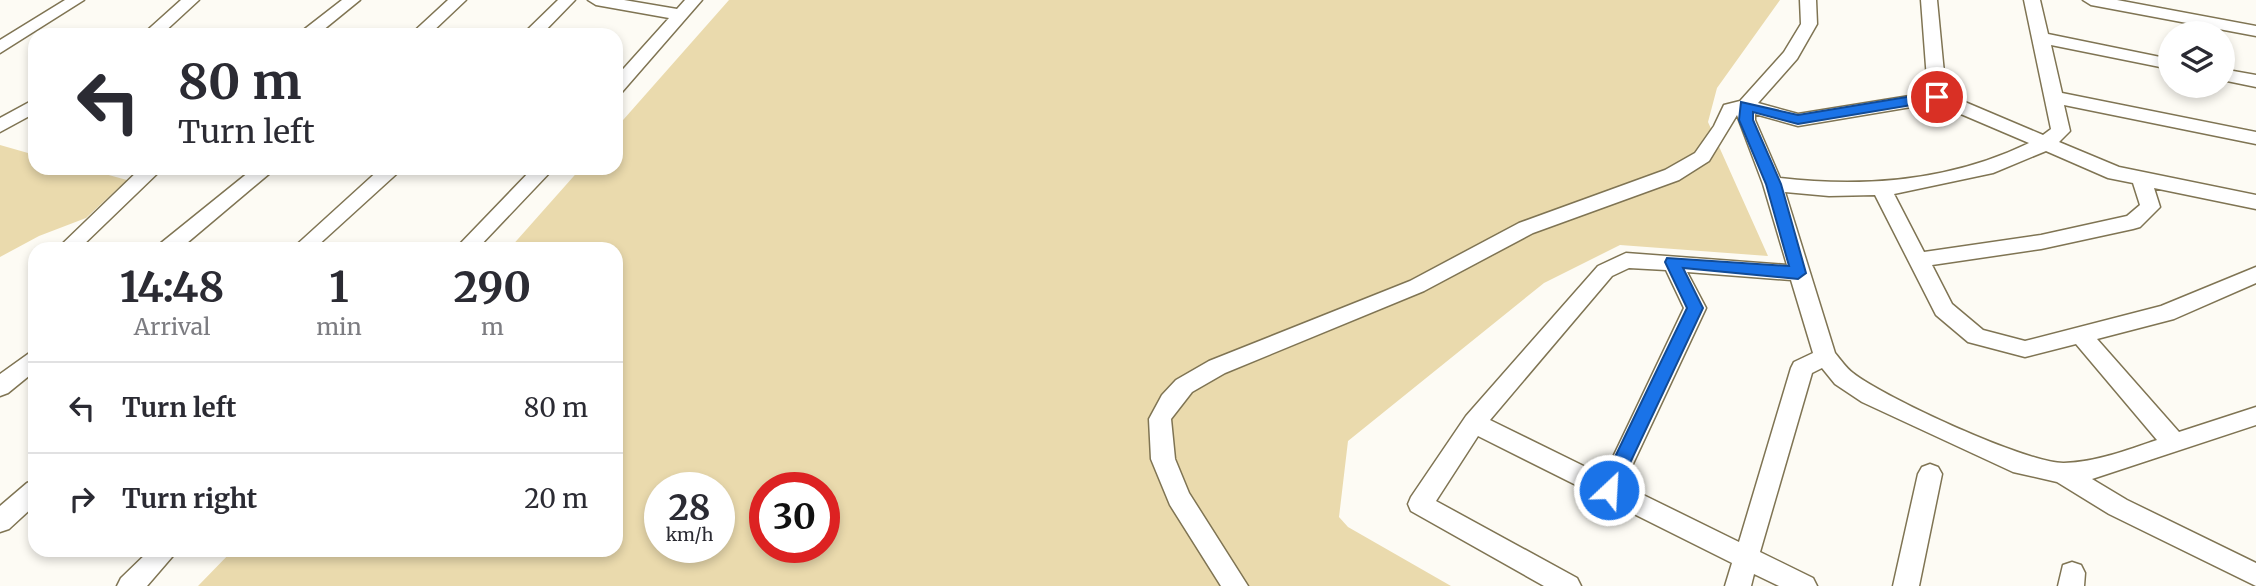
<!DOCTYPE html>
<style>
:root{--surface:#fff;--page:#f7f7f7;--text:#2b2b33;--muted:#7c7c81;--line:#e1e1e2}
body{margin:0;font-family:Merriweather,serif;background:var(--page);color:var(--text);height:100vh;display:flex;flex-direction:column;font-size:26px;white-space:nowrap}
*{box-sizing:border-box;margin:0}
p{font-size:23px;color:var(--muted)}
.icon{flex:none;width:38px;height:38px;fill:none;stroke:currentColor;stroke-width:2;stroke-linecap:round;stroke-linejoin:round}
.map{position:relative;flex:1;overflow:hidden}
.panel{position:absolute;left:28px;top:242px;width:595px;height:315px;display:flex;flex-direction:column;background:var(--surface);border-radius:21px;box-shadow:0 4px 10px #0003}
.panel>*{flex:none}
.banner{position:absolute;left:28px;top:28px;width:595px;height:147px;border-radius:21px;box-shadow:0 4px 10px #0003;background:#fff;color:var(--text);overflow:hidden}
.fabs{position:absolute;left:2158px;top:21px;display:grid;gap:14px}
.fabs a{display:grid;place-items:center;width:77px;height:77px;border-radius:50%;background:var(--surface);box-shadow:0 4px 10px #0003;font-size:35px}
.speed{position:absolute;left:644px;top:472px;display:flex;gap:14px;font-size:35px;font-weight:700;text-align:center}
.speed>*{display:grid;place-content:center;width:91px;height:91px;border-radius:50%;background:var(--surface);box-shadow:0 4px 10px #0003;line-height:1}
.speed small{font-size:18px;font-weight:400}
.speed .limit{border:10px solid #d22;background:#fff;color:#111}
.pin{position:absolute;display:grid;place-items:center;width:60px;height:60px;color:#fff;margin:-30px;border:4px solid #fff;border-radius:50%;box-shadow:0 2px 7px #0007}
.me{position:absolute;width:77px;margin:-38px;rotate:25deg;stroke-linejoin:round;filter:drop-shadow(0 0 5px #0008)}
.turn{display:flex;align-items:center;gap:24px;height:147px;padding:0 35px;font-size:32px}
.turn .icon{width:91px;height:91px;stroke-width:2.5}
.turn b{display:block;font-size:49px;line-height:60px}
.eta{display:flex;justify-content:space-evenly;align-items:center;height:119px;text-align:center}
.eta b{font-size:42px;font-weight:700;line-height:49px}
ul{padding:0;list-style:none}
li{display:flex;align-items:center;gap:21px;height:91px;padding:0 35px;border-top:2px solid var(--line)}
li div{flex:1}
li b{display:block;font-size:26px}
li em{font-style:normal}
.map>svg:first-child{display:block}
.green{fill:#eadaad;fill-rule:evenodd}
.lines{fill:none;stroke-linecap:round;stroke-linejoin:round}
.minor-casing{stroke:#7f7453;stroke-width:3}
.minor{fill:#fff;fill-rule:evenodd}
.route{fill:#1a73e8;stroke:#114b97;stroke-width:2}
</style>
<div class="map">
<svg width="2256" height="586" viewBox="0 0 2256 586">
<rect width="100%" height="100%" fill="#fdfbf4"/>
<!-- green -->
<path class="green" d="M729 0H1780L1717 88 1708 122 1768 256 1620 245 1544 283 1348 441 1339 517 1348 527 1451 586H198L233 550H616V248H510L581 168H616V128ZM660 488H719V548H660ZM765 488H824V548H765Z
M0 145 35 155V168H83L127 180 86 218 39 236 0 257Z"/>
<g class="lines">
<!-- minor casing -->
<g class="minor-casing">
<path id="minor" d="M65 0H84L0 53V40Z
M181 0H199L161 35H142Z
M342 0H360L317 35H297Z
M448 0H466L429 35H410Z
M558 0H575L541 35H522Z
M588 0H624L677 9 685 0H702L622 92 616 94V77L669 18 596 5Z
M1800 0H1816L1817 24 1797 59 1758 103 1798 114 1928 93 1921 0H1937L1946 94 2043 135 2051 129 2024 0H2040L2048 34 2170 59V69L2051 45 2062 93 2256 132V144L2064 105 2070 131 2059 142 2119 167 2256 195V209L2154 188 2160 207 2140 227 2133 229 2041 249 1932 265 1952 304 1983 330 2025 341 2161 306 2256 267V283L2174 319 2097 339 2179 432 2256 407V425L2092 479 2127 500 2256 563V586L2109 514 2057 482 2013 472 1862 402 1835 384 1822 368 1812 373 1760 552 1813 578 1817 586H1779L1754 574 1751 586H1725L1732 563 1478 436 1436 501 1577 578 1581 586H1544L1411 511 1408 504 1411 497 1466 416 1598 266 1626 253 1787 265 1763 184 1737 115 1709 161 1679 180 1533 233 1424 291 1225 373 1192 392 1171 419 1175 459 1189 493 1248 586H1221L1170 505 1151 459 1149 419 1162 395 1176 380 1209 361 1410 281 1519 223 1665 170 1695 153 1714 126 1724 105 1740 101 1784 52 1801 24ZM1935 103 2029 143C1950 181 1865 188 1780 178L1755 120V114L1798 126ZM2046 151 2108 178 2133 183 2140 205 2127 216 2041 235 1924 252 1894 194 1993 173ZM1785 192 1829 196 1875 195 1936 315 1968 342 2025 357 2076 344 2157 440C2127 450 2096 462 2064 463 2028 464 1883 397 1853 373 1846 368 1841 360 1835 353ZM1629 268 1666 270 1684 308 1604 476 1490 420 1612 276ZM1687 272 1791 280 1813 353 1794 362 1791 368 1739 542 1623 485 1706 308Z
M2083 0H2117L2256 26V36L2091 5Z
M2222 69 2256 75V87L2222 80Z
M35 99V113L0 132V118Z
M141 168H163L80 248H58Z
M254 168H276L181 248H158L161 243Z
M381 168H403L315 248H293Z
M533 168H554L478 248H456Z
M35 349V371L8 393 0 396V374Z
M1930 464 1938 467 1942 474 1919 586H1893L1918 474 1922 467Z
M35 480V505L9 529 0 532V506L27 483Z
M150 550H178L147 586H117L121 578Z
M2072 562 2081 565 2085 573 2084 586H2058L2063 565Z"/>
</g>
<!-- minor -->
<use href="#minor" class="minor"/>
</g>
<!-- route -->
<path class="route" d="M1937 92 1942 94V100L1798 124 1753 112V120L1781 184 1806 273 1798 279 1683 268 1703 308 1615 495H1602L1599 490 1687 308 1665 262 1667 258 1789 266 1766 184 1739 120 1741 102 1798 115Z"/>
</svg>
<div class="fabs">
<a><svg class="icon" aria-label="layers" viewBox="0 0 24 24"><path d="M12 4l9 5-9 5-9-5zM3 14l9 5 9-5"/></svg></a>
</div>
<div class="speed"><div>28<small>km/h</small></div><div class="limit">30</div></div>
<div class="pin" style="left:1937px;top:97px;background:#d93025"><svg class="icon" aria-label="arrive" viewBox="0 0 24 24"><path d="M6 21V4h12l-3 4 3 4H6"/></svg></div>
<svg class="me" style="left:1609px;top:490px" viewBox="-20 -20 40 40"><circle r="17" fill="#1a73e8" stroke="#fff" stroke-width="3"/><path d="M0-11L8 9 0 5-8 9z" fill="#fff"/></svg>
<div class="banner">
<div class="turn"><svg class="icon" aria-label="left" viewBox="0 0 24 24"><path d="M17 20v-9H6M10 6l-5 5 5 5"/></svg><div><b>80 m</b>Turn left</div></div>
</div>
<section class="panel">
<div class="eta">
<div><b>14:48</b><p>Arrival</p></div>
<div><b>1</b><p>min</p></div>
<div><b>290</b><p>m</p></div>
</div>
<ul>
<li><svg class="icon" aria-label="left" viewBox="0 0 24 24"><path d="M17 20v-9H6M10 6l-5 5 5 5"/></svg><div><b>Turn left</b></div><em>80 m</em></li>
<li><svg class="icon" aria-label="right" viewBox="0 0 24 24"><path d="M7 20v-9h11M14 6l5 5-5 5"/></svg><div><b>Turn right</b></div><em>20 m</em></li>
</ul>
</section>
</div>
